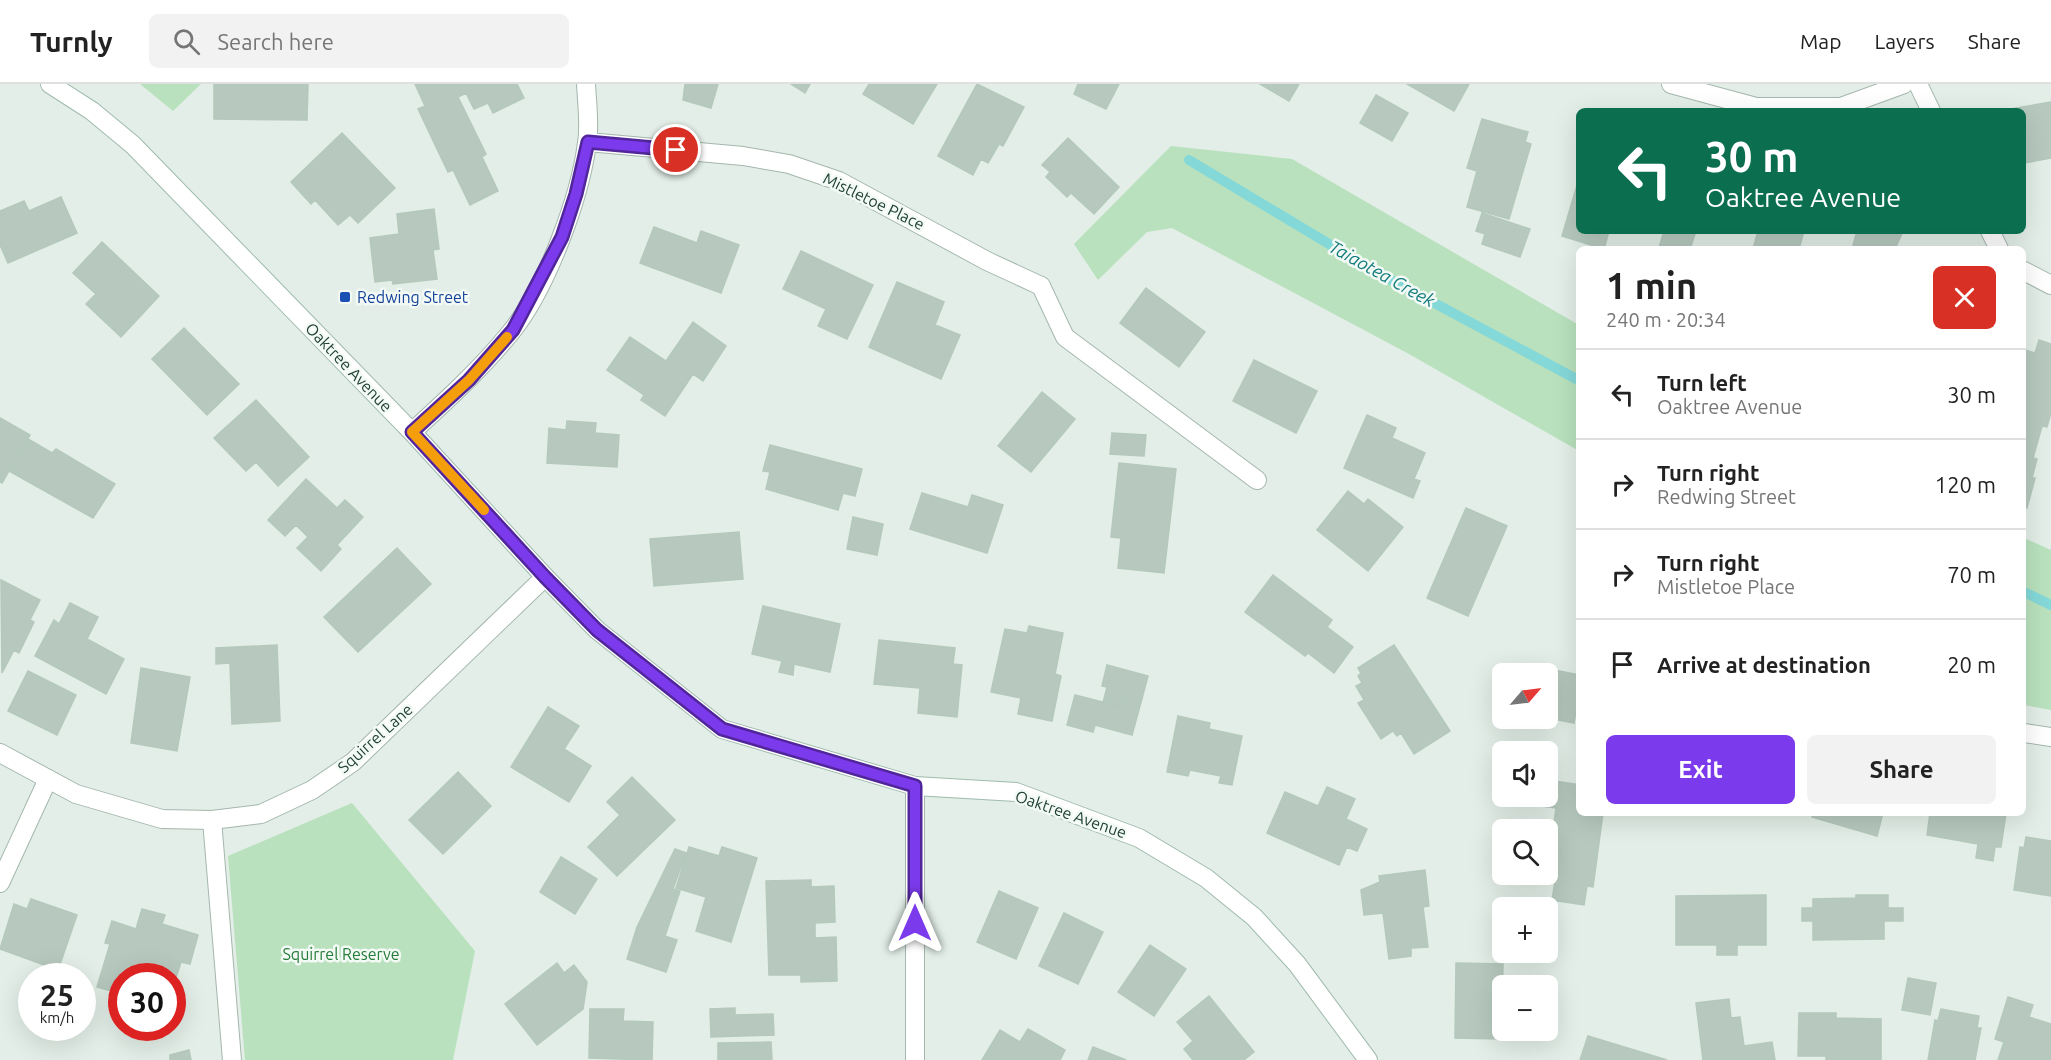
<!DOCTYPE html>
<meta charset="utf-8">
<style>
:root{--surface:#fff;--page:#f2f2f2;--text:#222;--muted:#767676;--line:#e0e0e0;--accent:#7c3aed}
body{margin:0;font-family:Ubuntu,sans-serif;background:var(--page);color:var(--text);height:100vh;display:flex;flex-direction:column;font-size:22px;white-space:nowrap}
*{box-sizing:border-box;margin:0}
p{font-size:20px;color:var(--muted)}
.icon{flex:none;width:33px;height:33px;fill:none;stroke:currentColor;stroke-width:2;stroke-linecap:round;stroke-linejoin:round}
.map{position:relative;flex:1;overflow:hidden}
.details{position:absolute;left:1576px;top:162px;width:450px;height:570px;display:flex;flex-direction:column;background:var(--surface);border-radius:9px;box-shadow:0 6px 24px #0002}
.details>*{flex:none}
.top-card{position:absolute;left:1576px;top:24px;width:450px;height:126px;border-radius:9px;box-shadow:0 6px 24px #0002;background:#0b6e4f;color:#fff;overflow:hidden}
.needle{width:39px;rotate:62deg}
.buttons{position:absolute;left:1492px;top:579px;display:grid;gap:12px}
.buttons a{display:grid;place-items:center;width:66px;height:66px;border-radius:9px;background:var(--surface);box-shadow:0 6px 24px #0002;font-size:30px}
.speed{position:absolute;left:18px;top:879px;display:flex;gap:12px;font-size:30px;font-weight:700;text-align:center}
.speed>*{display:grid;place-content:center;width:78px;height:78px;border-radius:50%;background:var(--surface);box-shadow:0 6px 24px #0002;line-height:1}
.speed small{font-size:15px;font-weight:400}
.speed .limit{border:9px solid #d22;background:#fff;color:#111}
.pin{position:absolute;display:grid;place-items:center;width:51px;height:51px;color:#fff;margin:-26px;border:3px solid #fff;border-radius:50%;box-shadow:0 2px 6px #0007}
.me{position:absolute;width:66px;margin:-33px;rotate:0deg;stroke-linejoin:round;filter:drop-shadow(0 0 4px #0008)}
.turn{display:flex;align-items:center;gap:21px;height:126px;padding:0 30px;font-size:27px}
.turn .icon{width:78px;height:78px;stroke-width:2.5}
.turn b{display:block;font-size:42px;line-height:51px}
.round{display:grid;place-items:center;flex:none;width:63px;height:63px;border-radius:9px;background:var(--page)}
.summary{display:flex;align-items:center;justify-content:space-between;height:102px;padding:0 30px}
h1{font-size:36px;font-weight:700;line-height:45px}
.button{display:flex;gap:12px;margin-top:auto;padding:12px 30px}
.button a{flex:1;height:69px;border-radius:9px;background:var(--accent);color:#fff;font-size:24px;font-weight:700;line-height:69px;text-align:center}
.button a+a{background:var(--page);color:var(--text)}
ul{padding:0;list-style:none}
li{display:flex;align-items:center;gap:18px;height:90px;padding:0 30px;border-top:2px solid var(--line)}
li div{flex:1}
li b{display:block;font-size:22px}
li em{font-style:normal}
header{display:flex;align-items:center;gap:36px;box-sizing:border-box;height:84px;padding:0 30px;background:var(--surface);border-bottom:2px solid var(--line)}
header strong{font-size:28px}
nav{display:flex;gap:33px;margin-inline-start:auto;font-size:21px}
.search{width:420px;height:54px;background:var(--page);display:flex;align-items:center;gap:15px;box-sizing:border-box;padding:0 21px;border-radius:9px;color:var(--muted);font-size:22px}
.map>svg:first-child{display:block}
.green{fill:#b9e1bd}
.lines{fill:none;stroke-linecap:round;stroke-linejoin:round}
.stream{stroke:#85d8d8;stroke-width:10}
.building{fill:#b7c9bf;stroke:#b4c8bc;stroke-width:1.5}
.lane-casing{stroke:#a4b7ad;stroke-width:20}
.street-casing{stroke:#a4b7ad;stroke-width:20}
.secondary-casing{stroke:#9fbbad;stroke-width:20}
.lane{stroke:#fff;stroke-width:18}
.street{stroke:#fff;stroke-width:18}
.secondary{stroke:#fff;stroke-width:18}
.route-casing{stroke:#51269a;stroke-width:15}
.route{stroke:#7c3aed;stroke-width:10}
.slow{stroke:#f59e0b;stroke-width:10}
.transit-dot{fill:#1a4fb4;stroke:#f3faf5;stroke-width:2}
.labels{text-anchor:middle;stroke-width:5;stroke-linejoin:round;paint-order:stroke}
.street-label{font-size:16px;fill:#204133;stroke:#f3faf5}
.transit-label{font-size:16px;fill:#164399;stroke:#f3faf5;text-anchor:start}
.park-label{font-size:16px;fill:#267c3a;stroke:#f3faf5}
.water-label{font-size:18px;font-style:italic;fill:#147c7d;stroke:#f3faf5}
</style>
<header>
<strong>Turnly</strong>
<div class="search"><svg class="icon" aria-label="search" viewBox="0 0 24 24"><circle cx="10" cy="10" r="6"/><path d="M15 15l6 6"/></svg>Search here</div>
<nav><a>Map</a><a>Layers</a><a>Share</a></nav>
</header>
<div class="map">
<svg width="2051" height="976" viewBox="0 0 2051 976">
<rect width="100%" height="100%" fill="#e2eee7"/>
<!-- green -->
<path class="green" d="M140 0H201L173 27Z
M1171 62 1292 75 1579 241V367L1409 270 1172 144 1147 148 1098 196 1074 160Z
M2024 454 2051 466V626L2024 621Z
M352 719 475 867 453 976H245L228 772Z"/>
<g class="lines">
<!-- stream -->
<path class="stream" d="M1189 76 1369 184 1580 297
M2024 508 2051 521"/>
</g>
<!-- building -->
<path class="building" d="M214 0H308L307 36 214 35Z
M415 0H517L524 14 493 29 488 19 474 25 466 9 458 13 486 70 482 73 498 107 470 121 453 86 448 88 418 25 425 22Z
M685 0H718L711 24 683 16Z
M791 0H810L805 9Z
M869 0H937L913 40 863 10Z
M977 0 1024 23 1003 62 999 60 988 79 981 75 973 91 938 72Z
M1078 0H1119L1106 25 1074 10Z
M1260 0H1299L1289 17Z
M1407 0H1469L1454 27Z
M1376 11 1408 29 1392 57 1360 39Z
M2051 18V74L2024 79V27L2011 25Z
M1482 35 1528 48 1525 58 1531 60 1509 135 1467 123 1477 87 1467 84Z
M342 49 395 104 358 139 350 131 338 141 315 116 311 120 291 98Z
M1068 54 1119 103 1094 130 1071 109 1067 113 1046 93 1050 88 1042 81Z
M1580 91V147H1609L1604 165 1562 152Z
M61 113 77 149 8 179 0 161V127L24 117 29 127Z
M434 125 439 165 433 166 437 195 393 200 392 196 375 198 370 154 399 150 397 130Z
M1482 129 1530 145 1520 173 1482 160 1485 150 1476 147Z
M654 143 697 159 701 147 739 161 721 209 640 179Z
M1664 147H1696L1690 165 1659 164Z
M1758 147H1804L1799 165H1753Z
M1857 147H1903L1895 165H1852Z
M102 158 159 212 121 253 86 220 96 210 73 189Z
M801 167 873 201 847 255 818 242 826 225 783 205Z
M897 198 944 218 935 241 960 251 941 295 869 263Z
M1146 204 1205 248 1179 283 1120 239Z
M693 238 726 262 703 297 693 290 665 332 641 316 644 311 607 286 630 253 666 277Z
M184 244 239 300 207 331 152 275Z
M2039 256 2051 260V329L2047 343 2042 342 2033 374 2037 375 2032 394H2035L2027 424 2024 423V272L2025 266 2035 269Z
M1254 276 1317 307 1296 349 1233 317Z
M1042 308 1075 335 1031 388 998 362Z
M256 316 309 373 278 402 256 378 246 387 214 354Z
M1367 331 1396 344 1392 354 1425 369 1414 395 1420 397 1413 414 1344 384Z
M0 334 30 351 2 399 0 398Z
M567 337 596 339 595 349 619 351 617 383 547 379 549 344 566 346Z
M1112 349 1146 351 1144 372 1110 370Z
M28 355 52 369 56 365 115 400 93 434 9 387Z
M770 361 862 385 855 412 843 409 838 426 766 405 770 388 763 387Z
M1119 379 1176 385 1164 489 1118 484 1121 454 1111 453Z
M306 395 337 424 345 416 363 433 337 461 341 465 321 487 297 464 308 453 296 441 285 452 268 436Z
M1348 407 1364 420 1368 415 1403 443 1368 487 1317 446Z
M922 409 968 423 972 411 1003 421 987 469 910 445Z
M1466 424 1507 442 1468 532 1427 514Z
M853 433 883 440 877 471 847 465Z
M739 448 743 495 654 502 650 455Z
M397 464 431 500 358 568 324 533Z
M1273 491 1332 536 1327 543 1353 563 1334 589 1308 569 1305 572 1245 528Z
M1 496 40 516 30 536 34 538 19 569 14 566 2 589Z
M70 519 98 533 87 555 124 575 106 610 35 572 54 536 59 540Z
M763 522 840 540 830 588 794 580 793 591 779 588 782 577 752 570Z
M1029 542 1063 549 1055 590 1061 592 1052 637 1018 630 1021 614 991 608 1005 545 1027 549Z
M879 556 955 564 953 580 962 581 957 633 918 629 920 604 874 600Z
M277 561 280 637 232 640 230 579 216 580V564Z
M1394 561 1450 647 1414 670 1401 649 1397 652 1393 647 1381 655 1358 619 1364 616 1356 602 1362 599 1358 592 1361 589 1358 584Z
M1107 581 1148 592 1140 622 1120 617 1118 622 1103 619 1107 603 1102 602Z
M141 584 190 593 177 667 131 659Z
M1544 584 1580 591V626H1576L1574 639 1548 634V590H1543Z
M28 587 76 611 57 651 8 627Z
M1075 611 1118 622 1120 617 1140 622 1132 651 1095 641 1093 648 1067 641Z
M548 623 579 642 564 665 591 682 569 718 511 683Z
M1178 632 1210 639 1209 645 1242 652 1232 701 1219 699 1221 692 1190 686 1188 692 1167 688Z
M458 688 491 722 443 770 409 736Z
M632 693 675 736 617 792 588 763 620 731 607 718Z
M1548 696 1580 701V729H1603L1593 803 1587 802 1584 821 1552 816 1555 797 1546 796 1556 724 1528 720 1529 712H1548Z
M1327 703 1355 715 1346 735 1367 745 1357 767 1347 763 1339 781 1267 749 1285 708 1318 722Z
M1813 729H1883L1877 752 1812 733Z
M1930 729H2006L2001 763H1995L1993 777 1976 774 1978 760 1927 751Z
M2026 753 2051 757V812L2014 806 2020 763 2024 764Z
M689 763 719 772 722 763 757 774 731 858 696 847 706 813 676 804Z
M675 765 686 769 673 805 680 807 665 852 637 843Z
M561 773 597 795 575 830 540 808Z
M1425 786 1429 822 1423 823 1428 863 1411 864V872L1389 875 1383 829 1364 831 1361 806 1380 798 1379 792Z
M811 796V803L834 802 835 838 815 839V854L836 853 837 897 801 898V891H769L766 797Z
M999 807 1038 824 1016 875 977 858Z
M1766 811V861H1737V871H1717V861H1676V812Z
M1856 811H1888V824H1903V837H1884V855L1813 856V837H1802V824H1813V815L1856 814Z
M31 815 77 831 58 886 0 865 14 820 27 825Z
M142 825 165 831 162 840 198 851 190 880 181 878 174 900 172 892H150L138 889 136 892H122V910L97 903 110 860 105 859 112 837 136 845Z
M1064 829 1103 848 1078 900 1039 882Z
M637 843 677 856 666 888 627 875Z
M1150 861 1186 885 1154 932 1118 908Z
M557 879 564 889 574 881 587 898 583 925 537 961 505 920Z
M1456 879 1503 880 1501 955 1455 954Z
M1908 894 1936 899 1930 931 1902 926Z
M1209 912 1254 968 1244 976H1193L1184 965 1193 957 1177 938Z
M2008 913 2033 921 2029 933 2051 940V976H1998L2004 958 1995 955Z
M1729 915 1731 934 1740 933 1744 962 1772 958 1775 976H1703L1696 919Z
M735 924V931L773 930 774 951 711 953 710 925Z
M590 925H624L623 937 653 938 652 976 589 974Z
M1941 925 1979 932 1977 944H1981L1975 976H1928L1935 936 1938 937Z
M1799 929H1836V934L1881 935V976H1826V972H1798Z
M1028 945 1065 966 1060 976H982L1000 946 1020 958Z
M1588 952 1667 976H1580Z
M771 958 772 976H718V959Z
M1093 963 1126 976H1088Z
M189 966 191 976H170V971Z"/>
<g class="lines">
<!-- lane casing -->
<g class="lane-casing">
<path id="lane" d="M1918 0 1931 27
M1990 147 1999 165
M2024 187 2051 201
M1041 202 1065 253 1257 396
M212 736 232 976
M0 799 48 695"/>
</g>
<!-- street casing -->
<g class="street-casing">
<path id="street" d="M1671 0 1756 23H1841L1904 0
M588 58 743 72 789 80 839 97 987 177 1041 202
M412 348C447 316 481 285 511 248 546 205 580 114 587 59 590 41 587 19 586 0
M2024 649 2051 653
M0 669 76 710 162 735 212 736 261 730 312 706 353 678 545 493
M915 702V976"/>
</g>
<!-- secondary casing -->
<g class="secondary-casing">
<path id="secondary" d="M50 0 92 27 133 61 412 348 545 493 597 546 722 645 915 702 1016 708 1139 754 1206 794 1254 833 1297 880 1368 976"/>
</g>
<!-- lane -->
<use href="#lane" class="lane"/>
<!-- street -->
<use href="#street" class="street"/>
<!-- secondary -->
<use href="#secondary" class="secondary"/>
</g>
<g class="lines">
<!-- route casing -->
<g class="route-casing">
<path id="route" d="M676 66 588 58 576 110 562 153 513 246 469 296 412 348 545 493 597 546 722 645 915 702V839"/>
</g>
<!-- route -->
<use href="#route" class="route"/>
<!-- slow -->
<path class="slow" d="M484 426 412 348 469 296 507 253"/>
</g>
<!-- markers -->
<rect class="transit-dot" x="339" y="207" width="12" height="12" rx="3"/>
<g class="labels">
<!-- street labels -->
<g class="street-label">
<text transform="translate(874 117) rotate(26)" y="6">Mistletoe Place</text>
<text transform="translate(349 283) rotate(46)" y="6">Oaktree Avenue</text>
<text transform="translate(375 654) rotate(-42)" y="6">Squirrel Lane</text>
<text transform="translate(1071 730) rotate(19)" y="6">Oaktree Avenue</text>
</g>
<!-- transit labels -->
<g class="transit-label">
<text x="357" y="219">Redwing Street</text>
</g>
<!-- park labels -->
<g class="park-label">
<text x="341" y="876">Squirrel Reserve</text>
</g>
<!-- water labels -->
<g class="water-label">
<text transform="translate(1382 190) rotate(29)" y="6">Taiaotea Creek</text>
</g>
</g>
</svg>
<div class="buttons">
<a><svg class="needle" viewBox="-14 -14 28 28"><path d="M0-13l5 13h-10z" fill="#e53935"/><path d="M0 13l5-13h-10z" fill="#767676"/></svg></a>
<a><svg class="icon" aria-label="sound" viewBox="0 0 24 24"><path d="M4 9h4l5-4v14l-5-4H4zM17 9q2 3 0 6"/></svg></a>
<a><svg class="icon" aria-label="search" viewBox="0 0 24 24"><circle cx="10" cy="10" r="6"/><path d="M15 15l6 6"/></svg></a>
<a>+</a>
<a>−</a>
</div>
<div class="speed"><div>25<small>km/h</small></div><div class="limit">30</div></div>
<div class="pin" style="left:676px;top:66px;background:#d93025"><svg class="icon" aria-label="arrive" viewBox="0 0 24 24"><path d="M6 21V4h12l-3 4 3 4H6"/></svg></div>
<svg class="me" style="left:915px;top:839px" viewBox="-20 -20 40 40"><path d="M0-17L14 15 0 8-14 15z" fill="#7c3aed" stroke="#fff" stroke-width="4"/></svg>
<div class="top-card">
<div class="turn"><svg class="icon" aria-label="left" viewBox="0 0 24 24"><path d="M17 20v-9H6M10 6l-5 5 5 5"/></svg><div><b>30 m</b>Oaktree Avenue</div></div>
</div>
<section class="details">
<div class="summary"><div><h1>1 min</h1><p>240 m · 20:34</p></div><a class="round" style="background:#d93025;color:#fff"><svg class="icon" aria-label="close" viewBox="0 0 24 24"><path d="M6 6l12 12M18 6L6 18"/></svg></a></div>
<ul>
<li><svg class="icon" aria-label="left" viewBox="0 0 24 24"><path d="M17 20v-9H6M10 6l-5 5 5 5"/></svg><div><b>Turn left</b><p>Oaktree Avenue</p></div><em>30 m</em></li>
<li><svg class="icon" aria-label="right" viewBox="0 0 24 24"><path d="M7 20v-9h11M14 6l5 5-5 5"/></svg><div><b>Turn right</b><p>Redwing Street</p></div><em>120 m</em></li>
<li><svg class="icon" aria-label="right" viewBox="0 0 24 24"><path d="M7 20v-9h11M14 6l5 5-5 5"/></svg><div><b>Turn right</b><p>Mistletoe Place</p></div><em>70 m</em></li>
<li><svg class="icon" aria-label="arrive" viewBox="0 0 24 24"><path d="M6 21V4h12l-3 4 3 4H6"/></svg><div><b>Arrive at destination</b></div><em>20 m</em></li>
</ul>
<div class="button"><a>Exit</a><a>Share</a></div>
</section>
</div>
